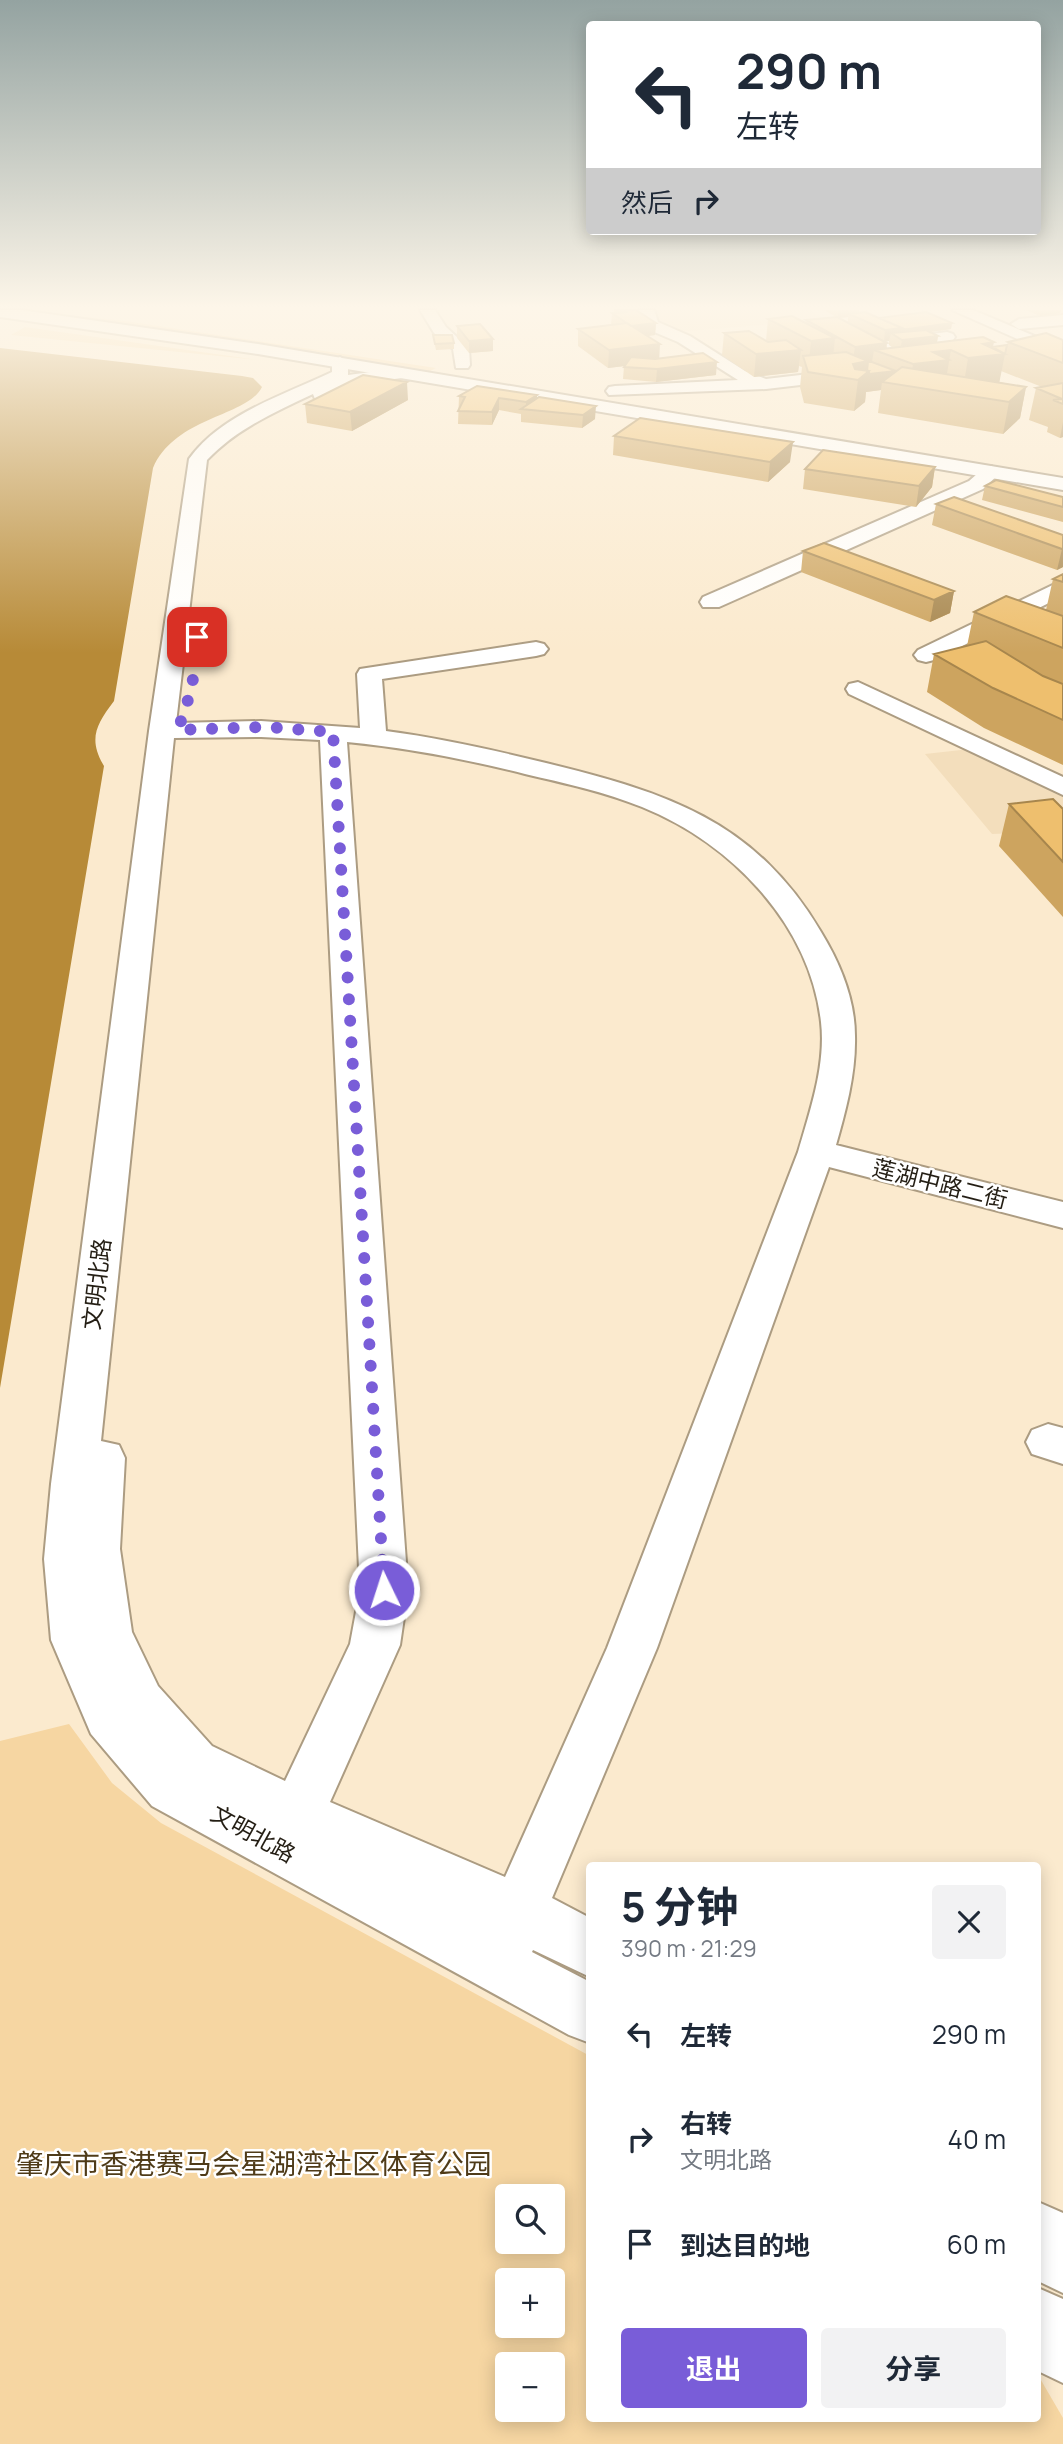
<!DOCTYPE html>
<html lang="zh">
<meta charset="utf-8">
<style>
:root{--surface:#fff;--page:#f2f2f3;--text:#1f2937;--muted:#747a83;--accent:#795dd8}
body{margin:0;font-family:Manrope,"Noto Sans SC",sans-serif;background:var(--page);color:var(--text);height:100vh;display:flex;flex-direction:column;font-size:26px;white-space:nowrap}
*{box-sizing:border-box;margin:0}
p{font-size:23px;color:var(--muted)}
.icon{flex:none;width:38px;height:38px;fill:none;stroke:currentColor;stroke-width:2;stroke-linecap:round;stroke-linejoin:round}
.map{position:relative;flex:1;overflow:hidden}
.drawer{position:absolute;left:586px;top:1862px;width:455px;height:560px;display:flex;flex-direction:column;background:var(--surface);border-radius:7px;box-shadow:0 4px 18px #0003}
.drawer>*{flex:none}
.banner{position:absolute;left:586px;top:21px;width:455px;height:214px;border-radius:7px;box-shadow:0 4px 18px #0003;background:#fff;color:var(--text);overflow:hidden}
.controls{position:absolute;left:495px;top:2184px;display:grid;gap:14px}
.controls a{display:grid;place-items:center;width:70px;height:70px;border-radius:7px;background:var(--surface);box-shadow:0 4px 18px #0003;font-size:35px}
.pin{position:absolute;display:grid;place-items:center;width:60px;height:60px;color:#fff;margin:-30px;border-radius:14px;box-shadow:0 4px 10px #0006}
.me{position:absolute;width:77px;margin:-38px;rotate:356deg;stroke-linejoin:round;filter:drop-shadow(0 0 5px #0008)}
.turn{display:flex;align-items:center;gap:24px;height:147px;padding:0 35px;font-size:32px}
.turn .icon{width:91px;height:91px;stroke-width:2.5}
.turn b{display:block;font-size:49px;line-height:60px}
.then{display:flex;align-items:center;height:66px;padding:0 35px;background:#0003;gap:14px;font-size:26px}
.round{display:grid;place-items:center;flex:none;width:74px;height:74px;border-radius:7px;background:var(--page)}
.overview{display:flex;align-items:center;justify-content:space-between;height:119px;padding:0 35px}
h1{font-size:42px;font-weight:700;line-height:52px}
.action{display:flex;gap:14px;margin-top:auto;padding:14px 35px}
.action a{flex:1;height:80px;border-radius:7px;background:var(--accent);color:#fff;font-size:28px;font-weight:700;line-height:80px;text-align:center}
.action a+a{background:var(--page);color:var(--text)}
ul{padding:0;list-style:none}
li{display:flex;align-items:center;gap:21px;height:105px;padding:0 35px}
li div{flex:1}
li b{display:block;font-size:26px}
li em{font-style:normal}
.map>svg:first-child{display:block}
.built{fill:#f3debc}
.green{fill:#f6d6a2;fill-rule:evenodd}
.water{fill:#b78a37}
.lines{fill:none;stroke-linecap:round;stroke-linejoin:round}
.minor-casing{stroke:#ac9c82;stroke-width:4}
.major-casing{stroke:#ac9c82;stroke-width:4}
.minor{fill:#fff;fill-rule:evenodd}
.major{fill:#fff;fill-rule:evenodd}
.wall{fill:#cda45f;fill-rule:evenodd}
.shaded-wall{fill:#a7864d}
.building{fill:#eebf6e;stroke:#a7864d;stroke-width:2}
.route{stroke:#795dd8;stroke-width:12;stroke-dasharray:0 21.6}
.labels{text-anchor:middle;stroke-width:5;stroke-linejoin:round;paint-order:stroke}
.street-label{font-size:23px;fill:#241e14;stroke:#fff}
.near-park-label{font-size:28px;fill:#4f3b18;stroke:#fff}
</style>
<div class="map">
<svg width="1063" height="2444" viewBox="0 0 1063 2444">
<rect width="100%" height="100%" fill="#fbeace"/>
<!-- built -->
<path class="built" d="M654 310H810L823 319 840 318 851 328 784 323 678 332 654 317Z
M970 749 1063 791V831L992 834 925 754Z"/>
<!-- green -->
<path class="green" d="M17 310 125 321 436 368 426 373Z
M25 327 258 360 11 335Z
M69 1724 112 1783 161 1823 590 2056V2418H1038V2375L1063 2418V2444H0V1741ZM553 2196V2242H508V2196ZM508 2280H553V2326H508ZM508 2364H553V2410H508Z"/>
<!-- water -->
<path class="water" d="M0 348 242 376 253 378 262 387C247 417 176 416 153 468L114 701C96 725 88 739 104 766L0 1388Z"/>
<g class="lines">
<!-- minor casing -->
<g class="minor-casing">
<path id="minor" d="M420 310H435L446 327 469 348 470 365 468 368H456L453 349 434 333Z
M639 310H654L658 322 690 336 745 371 766 379 852 369 860 374 852 379 766 389 609 395 606 391 609 387 615 386 738 380 678 342 647 329 641 323Z
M1063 315V325L1019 329 1011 324 1019 319Z
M947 332 953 334 955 337 953 340 901 348 945 346 947 349C933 362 889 359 876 345L884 340Z
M340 357 348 362V375L402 368 410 373 402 378 356 384 321 400 315 399 313 394C275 412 236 429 207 460L176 723 261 721 360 728 357 674 360 669 536 642 544 644 548 649 544 654 536 656 382 679 386 731C440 738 493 750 546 763 665 792 755 820 821 932 840 963 855 999 855 1036 856 1073 846 1110 836 1145L1063 1202V1228L829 1167 657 1648 552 1898 590 1918V1977L533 1950 532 1952 590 1982V2043L569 2035 152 1806 91 1734 51 1640 44 1559 51 1484 149 731 189 459C221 414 284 395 332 372V362ZM261 737 320 740 360 1590 350 1644 285 1781 212 1746 158 1686 132 1632 120 1549 125 1458 119 1445 101 1441 174 738ZM347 742C407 748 466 759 525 774 564 783 605 792 642 807 731 843 810 924 821 1022 826 1065 810 1111 798 1152L607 1648 505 1877 330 1802 400 1645 408 1590Z
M991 466 1001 472 983 489 719 607H703L700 602 703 597 969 481 984 468Z
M1063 580V596L934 660 926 662 918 660 914 655 918 650Z
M858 682 1063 777V795L849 694 846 689 849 684Z
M1048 1424 1063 1428V1464L1032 1454 1026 1442 1032 1430Z
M1038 2202 1063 2213V2293L1038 2281Z
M1038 2288 1063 2299V2383L1038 2371Z"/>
</g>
<!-- major casing -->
<g class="major-casing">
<path id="major" d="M0 310H21L258 344 1063 478V490L258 354 0 317Z
M952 310H973L1063 348V359Z"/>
</g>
<!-- minor -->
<use href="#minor" class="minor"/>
<!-- major -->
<use href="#major" class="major"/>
</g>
<!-- wall -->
<path class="wall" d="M614 310H636L656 323 655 335 647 336 659 358 716 375 656 382 623 379 624 366 608 368 578 346V329L611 325 612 313H614Z
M824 310H859V312L879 318 952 323 951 329 930 332 938 336 937 342 993 347 1007 345 1008 342 1063 340V437L1060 438 1047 432 1048 427 1029 420 1036 388 1042 387 1001 371 999 382 1026 387 1020 418 1003 434 878 413 881 390 866 392 865 402 854 411 804 403 800 387 802 367 799 366 798 372 754 377 722 355 724 333 766 341 768 319 805 323 806 320 836 317ZM848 317V322L839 318ZM889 341V345L893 348H887L884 342Z
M1026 310H1061L1060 313 1040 316Z
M457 326 493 339V351L469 353 457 338Z
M433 335 454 343V349L436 350Z
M459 396 537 399 595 419 582 428 521 422V414L499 410 492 425 458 424Z
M408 400 352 431 307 423 305 404Z
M614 436 790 462 768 482 613 455Z
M935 467 932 487 916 507 803 489 805 469Z
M985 486 1063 497V522L982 500Z
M936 504 1063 535V567L1057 570 932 525Z
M803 551 954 591 950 613 930 622 801 572Z
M1063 574V765L984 728 927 692 934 654 967 646 974 612 1046 610 1053 579Z
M1009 804 1063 809V917L999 846Z"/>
<!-- shaded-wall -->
<path class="shaded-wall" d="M839 310H859L858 316 849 314 848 317 838 318Z
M1042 310H1061L1060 313 1040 316Z
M656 323 655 335 630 338 631 326Z
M952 323 951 329 900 336 891 333 889 341 884 342 885 330Z
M938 336 936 348 900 352 902 340Z
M835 338 832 367 808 371 811 341Z
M493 339V351L469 353V341Z
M994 342 991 356 1005 354 999 384 963 389 968 358 983 344Z
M887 343 886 354 874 350 872 362 869 371H896L882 382 881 390 866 392 865 402 854 411 858 380 852 365 855 347Z
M660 344 659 362 608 368 609 350Z
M801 350 798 372 754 377 756 354Z
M951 350 944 391 910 386 913 364 933 352Z
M717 362 716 375 656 382 657 369Z
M407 382 408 400 352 431 350 412Z
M1026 387 1020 418 1003 434 1009 402Z
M537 395V408L526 410V402Z
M499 398V410L492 425V412Z
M596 406 595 419 582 428 583 415Z
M1063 422V437L1060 438Z
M793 442 790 462 768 482 770 462Z
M935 467 932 487 916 507 919 486Z
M1063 548V567L1057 570 1062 549Z
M954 591 950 613 930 622 934 600Z"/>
<!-- building -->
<path class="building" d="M614 310H636L656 323 631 326 612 313 628 312Z
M865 312 902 328 885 330 849 314Z
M926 312 952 323 901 330 902 328 879 318Z
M792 316 835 338 811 341 768 319Z
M837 317 887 343 855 347 806 320Z
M627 323 660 344 609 350 578 329Z
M480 324 493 339 469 341 457 326Z
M926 330 938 336 902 340 891 333Z
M749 331 768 342 786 340 801 350 756 354 724 333Z
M1046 333 1063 340V363L1008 342Z
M433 335H452L454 343 435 344Z
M983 337 994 342 983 344 1005 354 968 358 951 350 933 352 949 360 913 364 874 350Z
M1007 345 1005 354 992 347Z
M846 352 868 361 853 364 855 369 869 371 858 380 808 372 803 356Z
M703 353 717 362 657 369 624 367 631 357 655 359Z
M868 362H872L896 371 869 374V371H867Z
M902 367 1026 387 1009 402 882 382Z
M363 375 407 382 350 412 305 404Z
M1063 383V404L1053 400 1062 399 1036 388Z
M477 386 537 395 526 402 499 398 492 412 458 411 465 397 459 396Z
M539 397 596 406 583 415 521 409Z
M640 418 793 442 770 462 614 436Z
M823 450 935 467 919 486 805 469Z
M996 480 1063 497V507L985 486Z
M954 497 1063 535V548L1062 549 936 504Z
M824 543 954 591 934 600 803 551Z
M1063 574V582L1053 579Z
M1006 596 1063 616V648L974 612Z
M986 641 1043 676 1063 684V720L993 688 934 654Z
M1053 799 1063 809V862L1009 804Z"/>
<!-- sky -->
<linearGradient id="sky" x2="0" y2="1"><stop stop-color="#94a3a1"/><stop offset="0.47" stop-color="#fdf6e9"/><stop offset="1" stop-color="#fdf6e9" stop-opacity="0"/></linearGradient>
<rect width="1063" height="653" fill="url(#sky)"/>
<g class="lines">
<!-- route -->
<path class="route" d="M197 637 192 688 178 730 266 727 333 732 384 1590"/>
</g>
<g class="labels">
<!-- street labels -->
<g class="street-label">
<text transform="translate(940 1184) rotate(14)" y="8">莲湖中路二街</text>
<text transform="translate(97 1284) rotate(-83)" y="8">文明北路</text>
<text transform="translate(253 1834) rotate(29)" y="8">文明北路</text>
</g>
<!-- near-park labels -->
<g class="near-park-label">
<text x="254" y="2174">肇庆市香港赛马会星湖湾社区体育公园</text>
</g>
</g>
</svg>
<div class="controls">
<a><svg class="icon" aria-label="search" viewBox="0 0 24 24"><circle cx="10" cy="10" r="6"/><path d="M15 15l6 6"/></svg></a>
<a>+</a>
<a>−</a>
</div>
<div class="pin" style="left:197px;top:637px;background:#d93025"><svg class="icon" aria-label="arrive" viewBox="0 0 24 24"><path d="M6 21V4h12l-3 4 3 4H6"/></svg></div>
<svg class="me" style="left:384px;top:1590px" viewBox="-20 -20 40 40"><circle r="17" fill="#795dd8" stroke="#fff" stroke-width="3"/><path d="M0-11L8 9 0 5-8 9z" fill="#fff"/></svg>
<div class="banner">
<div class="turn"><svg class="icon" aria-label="left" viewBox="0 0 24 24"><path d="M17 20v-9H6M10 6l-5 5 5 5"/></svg><div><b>290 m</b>左转</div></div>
<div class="then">然后<svg class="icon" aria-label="right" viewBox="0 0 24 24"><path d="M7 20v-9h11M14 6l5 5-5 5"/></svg></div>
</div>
<section class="drawer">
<div class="overview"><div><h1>5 分钟</h1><p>390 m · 21:29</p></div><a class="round"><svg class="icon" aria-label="close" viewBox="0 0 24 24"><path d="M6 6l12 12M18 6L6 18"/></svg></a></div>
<ul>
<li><svg class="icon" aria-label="left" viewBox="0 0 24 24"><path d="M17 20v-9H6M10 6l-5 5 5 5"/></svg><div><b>左转</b></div><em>290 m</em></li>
<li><svg class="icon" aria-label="right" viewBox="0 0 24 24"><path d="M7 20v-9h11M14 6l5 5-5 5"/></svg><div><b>右转</b><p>文明北路</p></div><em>40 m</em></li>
<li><svg class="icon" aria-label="arrive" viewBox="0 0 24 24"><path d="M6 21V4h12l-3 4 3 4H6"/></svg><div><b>到达目的地</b></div><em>60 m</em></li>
</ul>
<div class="action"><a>退出</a><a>分享</a></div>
</section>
</div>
